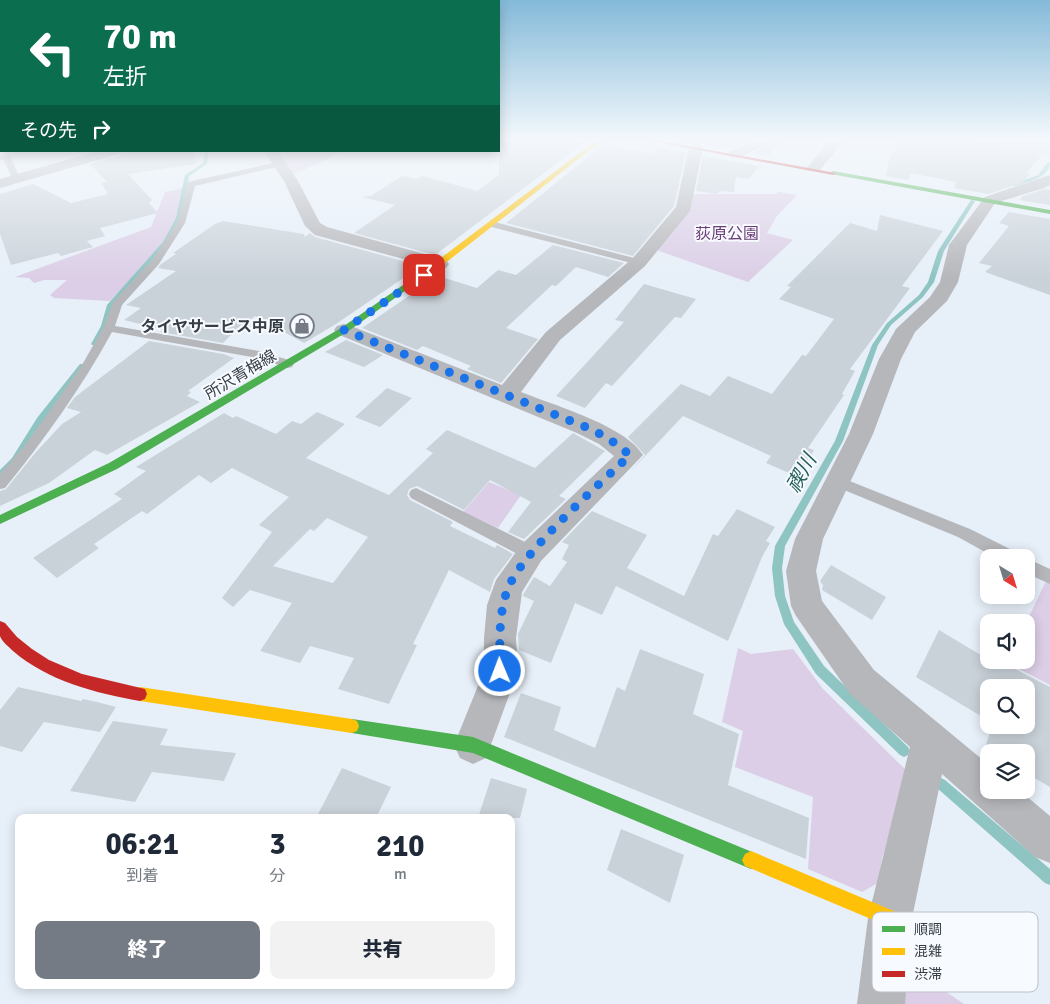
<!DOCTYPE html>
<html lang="ja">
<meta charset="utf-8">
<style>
:root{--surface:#fff;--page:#f2f2f3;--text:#1f2937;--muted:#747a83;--accent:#747b84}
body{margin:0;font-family:Signika,"Noto Sans JP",sans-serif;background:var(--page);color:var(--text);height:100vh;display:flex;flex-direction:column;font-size:19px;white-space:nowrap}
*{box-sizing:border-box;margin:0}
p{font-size:16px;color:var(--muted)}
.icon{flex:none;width:28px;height:28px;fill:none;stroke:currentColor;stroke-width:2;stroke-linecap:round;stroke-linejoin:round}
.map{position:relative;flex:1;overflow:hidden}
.side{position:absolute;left:15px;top:814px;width:500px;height:175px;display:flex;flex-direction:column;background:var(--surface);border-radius:10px;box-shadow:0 2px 12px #0003}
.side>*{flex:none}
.banner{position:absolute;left:0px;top:0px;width:500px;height:152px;box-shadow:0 2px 12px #0003;background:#0b6e4f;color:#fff;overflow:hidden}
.needle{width:32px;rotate:142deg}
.controls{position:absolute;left:980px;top:549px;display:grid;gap:10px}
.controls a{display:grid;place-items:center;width:55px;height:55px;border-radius:10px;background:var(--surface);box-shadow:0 2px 12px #0003;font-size:25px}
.pin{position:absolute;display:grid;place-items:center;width:42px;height:42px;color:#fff;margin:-21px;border-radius:10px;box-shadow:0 2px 8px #0006}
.me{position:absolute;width:55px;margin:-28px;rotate:359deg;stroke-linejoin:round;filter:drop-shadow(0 0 4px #0008)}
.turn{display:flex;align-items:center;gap:18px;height:105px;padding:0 20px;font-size:22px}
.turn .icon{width:65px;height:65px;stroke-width:2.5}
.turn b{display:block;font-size:35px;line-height:42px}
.then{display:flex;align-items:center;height:48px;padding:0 20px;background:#0003;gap:10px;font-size:19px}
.eta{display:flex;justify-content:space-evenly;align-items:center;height:85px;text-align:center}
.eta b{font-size:30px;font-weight:800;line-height:35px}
.button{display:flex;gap:10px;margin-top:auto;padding:10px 20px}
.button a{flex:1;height:58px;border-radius:10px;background:var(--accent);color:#fff;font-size:20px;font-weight:800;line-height:58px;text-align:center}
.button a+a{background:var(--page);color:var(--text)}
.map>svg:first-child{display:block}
.green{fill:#dbcee6}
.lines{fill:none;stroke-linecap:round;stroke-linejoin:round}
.stream{fill:#8ec4c2;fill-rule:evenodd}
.building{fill:#cad2d9;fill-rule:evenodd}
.lane{fill:#b6b7bb;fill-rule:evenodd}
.street{fill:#b6b7bb;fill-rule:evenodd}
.fast{fill:#4caf50;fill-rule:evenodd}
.slow{fill:#ffc107;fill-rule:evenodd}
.jam{fill:#c62828;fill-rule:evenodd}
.route{stroke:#1a73e8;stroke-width:9;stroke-dasharray:0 16.2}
.labels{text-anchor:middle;stroke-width:4;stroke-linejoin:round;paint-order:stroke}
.far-park-label{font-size:16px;fill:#6c3e77;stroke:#f7fafe}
.far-poi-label{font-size:16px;font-weight:bold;fill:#363d45;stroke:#f7fafe;text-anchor:end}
.far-street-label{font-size:16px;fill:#363d45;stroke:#f7fafe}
.water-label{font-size:20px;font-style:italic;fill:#23605c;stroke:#f7fafe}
.key{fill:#f7fafe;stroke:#bdc1c6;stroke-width:1}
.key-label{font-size:14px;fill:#363d45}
</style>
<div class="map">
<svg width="1050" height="1004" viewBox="0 0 1050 1004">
<rect width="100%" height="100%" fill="#e7eff8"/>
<!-- green -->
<path class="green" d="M991 139H1031L1050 142V156L987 145Z
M275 151H343L304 170 288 174Z
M183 188C181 198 180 209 176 219 164 250 133 277 110 301L54 298 50 295 67 280H44L34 283 29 278 15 277 151 227 165 192Z
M779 192 797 195 777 216 767 233 793 240 748 282 659 251 656 247 692 194H776Z
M489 482 521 495 498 528 463 512Z
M1046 581 1050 583V685L1008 663 1009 660H1026V623Z
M738 648 751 654 793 649 823 689 909 773 882 858 878 883 862 892 808 869 813 797 735 767 743 731 722 722Z
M909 967 964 1004H904Z"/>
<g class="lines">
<!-- stream -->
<path class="stream" d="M205 151H209L207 164 189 176 182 218 167 244 113 305 107 326 96 345H92L91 344 101 326 107 305 163 242 176 218 185 175 203 163Z
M1048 162H1050C1050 178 1027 182 1015 186L1011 185 1038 175Z
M971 200 975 201 944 251 934 282 923 297 891 325 878 345 843 441 785 546 782 568 785 596 794 622 824 666 908 747 910 751 908 755 904 757 900 755 816 674 784 624 775 596 772 568 775 546 835 441 872 345 887 323 919 295 928 282 938 251Z
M80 364H82L86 366 43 422 18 462 3 477 0 478V470L12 458 37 418Z
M941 778 945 780 1050 869V885L1045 883 937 788 935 784 937 780Z"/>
</g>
<!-- building -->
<path class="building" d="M512 139H561L585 142 435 255 354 233 395 205 362 197 371 196 402 176 417 179 423 176 477 191 499 175V148Z
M671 139H757L730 149Z
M780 139H782L768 156 753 153Z
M901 139H971L1042 155 1026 173 1030 174 1022 183 988 194 954 188 956 182 911 173 908 180 886 176 889 160Z
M603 145 654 154 655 147 686 153 674 206 633 256 506 223Z
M123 151H195L196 164 128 174 152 200 149 203 158 213 100 228 105 236 87 241 93 247 61 256 58 253 11 265 0 234V194L33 184 71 203 108 194 101 183 107 182 90 164 120 156Z
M703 156 759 166 749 179 736 177 734 192 719 191 718 194 696 191Z
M1045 189 1050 190V205L1020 200 1023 196Z
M1009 212 1050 219V295L985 272 992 266 979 263 1009 226 999 223Z
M880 215 943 231 902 286 910 288 850 369 855 371 842 394 844 395 808 448 814 450 798 477 766 463 771 456 683 416 630 472 645 455 628 437 681 384 710 396 728 376 772 394 802 355 806 356 834 319 779 299 791 287 787 286 850 223 877 231Z
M223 221 304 234 305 237 310 233 315 237 421 266 336 324 304 343 255 316 249 321 246 320 223 343 160 332 164 330 124 320 141 308 126 305 176 271 158 268 161 264 176 254 173 253 215 224Z
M553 245 624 263 608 277 576 267 556 286 552 285 506 328 538 339 501 383 467 369 471 366 423 346 417 350 362 328 438 276 477 288 498 270 516 275Z
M644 284 696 299 681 318 675 317 612 386 606 383 585 408 556 396 624 322 615 320Z
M346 340 383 355 364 367 325 352Z
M149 341 223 354 234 358 188 391 191 392 187 396 200 402 107 455 95 450 49 483 0 506V491L6 489 36 452 62 424 81 412 67 408 75 397Z
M387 388 412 398 380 427 355 417Z
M317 412 345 424 306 458 389 495 433 453 426 449 447 430 535 468 573 433 605 451 559 496 566 499 524 539 508 532 531 502 490 480 464 510 417 486 409 489 407 495 410 500 453 522 450 526 495 548 497 545 513 554 494 579 490 592 449 570 413 644 417 645 389 704 338 689 354 658 310 646 300 663 260 651 292 603 250 590 233 607 222 598 272 532 259 525 289 497 232 468 211 483 199 475 147 514 142 511 94 544 99 548 57 578 33 558 122 499 114 494 146 471 136 467 224 413 233 418 236 416 276 434 292 421 301 424ZM327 518 368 537 333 583 273 566 310 529 314 531Z
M737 509 775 527 766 541 770 543 762 557 728 641 616 586 602 615 575 603 551 663 519 650 518 634 534 601 523 596 524 593 534 577 550 586 567 562 562 559 569 545 562 542 592 511 647 535 627 568 684 596 713 534 718 536Z
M831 565 886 597 872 620 822 590 823 585 820 581Z
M939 630 989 660 1008 669 1009 666 1050 687V787L1026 773V752H984L992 725H1026V688H989V721L916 677Z
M640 649 704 674 693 714 739 734 728 785 809 818 806 859 504 737 521 693 561 707 554 730 595 748 617 687 625 691Z
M18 687 81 701 83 699 97 702 116 707 100 732 44 722 22 752 0 746V710Z
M113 721 168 729 160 745 236 753 224 781 152 772 135 802 70 791Z
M342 768 391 787 376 818H316Z
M491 778 527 789 520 818H478Z
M621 829 684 855 670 903 607 870Z"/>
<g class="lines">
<!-- lane -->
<path class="lane" d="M10 155 20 179 19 181H13L4 160H0V156Z
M278 162H281V166L195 186 185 223 159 264 122 305 115 326 259 351 292 361 294 364 292 367 288 368 257 358 112 332C82 387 45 439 5 488L0 489V474L26 444 82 365 103 328 113 302 152 260 177 223 188 182Z
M491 221 642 260 644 262 639 265 488 226 487 224Z
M837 476 970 529 1018 553 1020 558H996L958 537 832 485 830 481 832 477Z
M416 488 537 548 539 553 537 558 531 560 525 558 411 498 409 494 411 490Z
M1026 558 1050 569V584L1026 573Z"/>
<!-- street -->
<path class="street" d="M761 139H778L740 157H730L728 154 730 151Z
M831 139H845L819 171H809L807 168 809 165Z
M696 143 703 147 690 211 645 266 560 340 521 392C553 405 626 426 643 455L541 561 522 592 516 638 518 671 486 758 473 764 460 758 454 745 484 671V638L487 605 496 580 521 545 614 456 599 444 577 433 337 334 334 330 337 326 344 324 351 326 502 385 546 332 633 258 676 207 689 147Z
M98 151H121L119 154 0 188V179Z
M264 151H278L298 181 320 223 327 227 446 260 449 264 446 268 440 269 315 235 305 226 284 181Z
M1050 175V185L1044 188 995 203 967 245 958 282 947 301 915 332 901 359 873 434 823 539 816 571 822 601 874 670 989 765V790H1019L1050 816V863L1035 857 942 774 912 918 905 1004H857L868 918 910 747 850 694 796 616 791 606 786 571 795 539 849 434 879 359 896 329 930 297 940 282 949 245 985 197Z"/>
<!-- fast -->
<path class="fast" d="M833 171 1050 210V214L831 174 830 173Z
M429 267 436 269 347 332 117 469 0 524V515L109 463 341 328Z
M352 719 473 737 757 854 760 860 757 866 751 869 473 753 352 733 347 731 345 726 347 721Z"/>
<!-- slow -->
<path class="slow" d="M598 139H604L435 271H429V267Z
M140 687 352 719 357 721 359 726 357 731 352 733 140 701 135 699 133 694 135 689Z
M751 851 896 912 899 918 896 924 890 927 745 866 742 860 745 854Z"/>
<!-- jam -->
<path class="jam" d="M640 139H649L836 173 833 175Z
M0 621 5 623 17 637 32 649 49 660 82 674 145 689 147 694 145 699 140 701C95 693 48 681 13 651 9 647 2 642 0 636 0 632 0 625 0 621Z"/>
</g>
<!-- sky -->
<linearGradient id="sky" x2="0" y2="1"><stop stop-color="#84bad9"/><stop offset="0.5" stop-color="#f4f8fc"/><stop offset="1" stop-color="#f4f8fc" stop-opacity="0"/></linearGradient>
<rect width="1050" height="279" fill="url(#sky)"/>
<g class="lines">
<!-- route -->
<path class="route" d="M424 275 344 330 586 427 608 438 630 455C599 485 520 553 507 591 498 616 500 645 500 671"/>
</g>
<!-- icons -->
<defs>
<g id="shop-ring" transform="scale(1.25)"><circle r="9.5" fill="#f7fafe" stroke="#747b84" stroke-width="1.5"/><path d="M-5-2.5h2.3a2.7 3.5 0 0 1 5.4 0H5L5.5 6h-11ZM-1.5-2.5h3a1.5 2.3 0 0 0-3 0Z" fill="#747b84"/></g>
</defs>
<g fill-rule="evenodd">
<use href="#shop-ring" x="302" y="326"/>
</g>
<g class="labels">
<!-- far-park labels -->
<g class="far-park-label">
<text x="727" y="239">荻原公園</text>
</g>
<!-- far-poi labels -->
<g class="far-poi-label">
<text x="284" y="332">タイヤサービス中原</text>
</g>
<!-- far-street labels -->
<g class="far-street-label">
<text transform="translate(240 374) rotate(-31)" y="6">所沢青梅線</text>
</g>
<!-- water labels -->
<g class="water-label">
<text transform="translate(801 473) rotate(-61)" y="7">禊川</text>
</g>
</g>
<!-- legend -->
<rect x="872" y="912" width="166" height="80" rx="8" class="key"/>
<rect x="882" y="926" width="23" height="6" fill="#4caf50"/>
<rect x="882" y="948" width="23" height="7" fill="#ffc107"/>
<rect x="882" y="971" width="23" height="6" fill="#c62828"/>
<g class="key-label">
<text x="914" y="934">順調</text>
<text x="914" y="956">混雑</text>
<text x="914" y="979">渋滞</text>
</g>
</svg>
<div class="controls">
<a><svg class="needle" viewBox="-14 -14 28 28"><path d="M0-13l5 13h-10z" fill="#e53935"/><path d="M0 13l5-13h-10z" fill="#747a83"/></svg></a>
<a><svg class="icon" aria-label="sound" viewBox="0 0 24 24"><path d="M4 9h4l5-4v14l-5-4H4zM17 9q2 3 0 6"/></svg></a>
<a><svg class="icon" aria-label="search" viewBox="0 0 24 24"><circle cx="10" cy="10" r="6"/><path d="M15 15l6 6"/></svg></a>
<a><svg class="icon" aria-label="layers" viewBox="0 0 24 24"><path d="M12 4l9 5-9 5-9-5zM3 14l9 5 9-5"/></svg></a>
</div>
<div class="pin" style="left:424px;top:275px;background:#d93025"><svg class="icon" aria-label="arrive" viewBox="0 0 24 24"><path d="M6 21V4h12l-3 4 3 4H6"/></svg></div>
<svg class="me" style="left:500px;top:671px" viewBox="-20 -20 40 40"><circle r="17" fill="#1a73e8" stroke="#fff" stroke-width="3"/><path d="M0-11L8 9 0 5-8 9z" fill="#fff"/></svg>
<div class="banner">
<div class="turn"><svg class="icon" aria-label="left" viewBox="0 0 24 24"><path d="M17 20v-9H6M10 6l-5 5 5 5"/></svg><div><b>70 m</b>左折</div></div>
<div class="then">その先<svg class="icon" aria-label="right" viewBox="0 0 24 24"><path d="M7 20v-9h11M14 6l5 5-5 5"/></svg></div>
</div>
<section class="side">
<div class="eta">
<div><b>06:21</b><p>到着</p></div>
<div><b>3</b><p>分</p></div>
<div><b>210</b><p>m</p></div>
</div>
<div class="button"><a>終了</a><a>共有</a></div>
</section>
</div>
